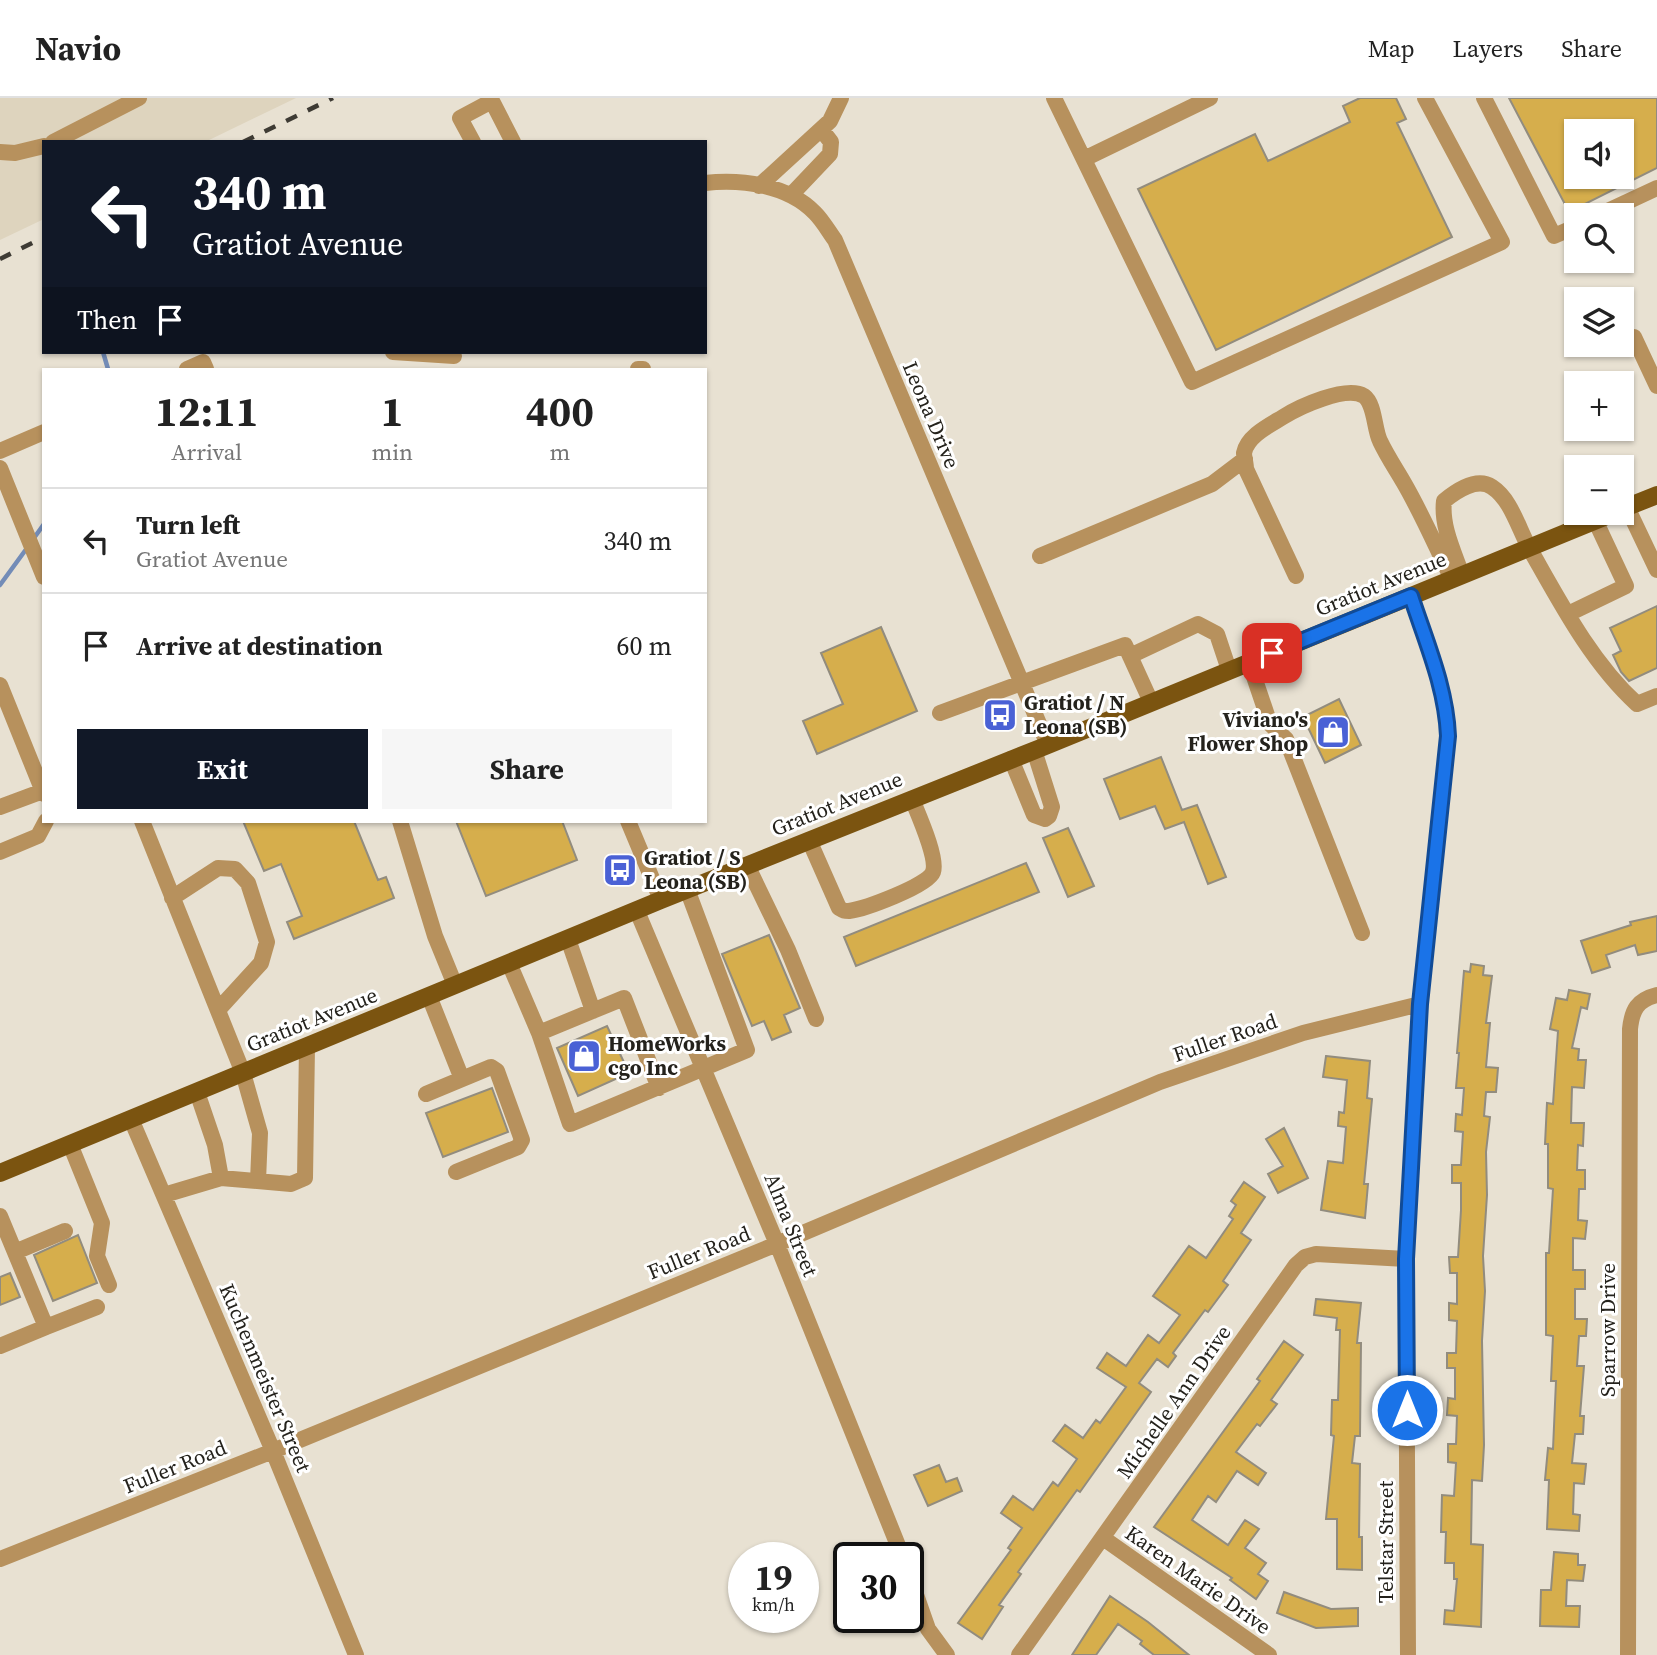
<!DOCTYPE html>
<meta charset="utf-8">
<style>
:root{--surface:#fff;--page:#f6f6f6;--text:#222;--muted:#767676;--line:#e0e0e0;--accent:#111827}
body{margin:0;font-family:"Source Serif 4",serif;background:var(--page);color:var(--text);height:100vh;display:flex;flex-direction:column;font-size:26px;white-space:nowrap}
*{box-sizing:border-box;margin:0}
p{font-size:23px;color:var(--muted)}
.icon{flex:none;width:38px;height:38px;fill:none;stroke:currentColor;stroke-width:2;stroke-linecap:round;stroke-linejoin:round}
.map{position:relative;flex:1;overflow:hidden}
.drawer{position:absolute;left:42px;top:270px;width:665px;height:455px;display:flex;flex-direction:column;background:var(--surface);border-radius:0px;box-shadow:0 2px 5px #0004}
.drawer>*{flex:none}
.guide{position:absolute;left:42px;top:42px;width:665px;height:214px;border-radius:0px;box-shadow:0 2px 5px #0004;background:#111827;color:#fff;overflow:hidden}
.fabs{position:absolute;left:1564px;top:21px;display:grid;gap:14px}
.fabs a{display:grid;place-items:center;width:70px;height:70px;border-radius:0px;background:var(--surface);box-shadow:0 2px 5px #0004;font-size:35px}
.speed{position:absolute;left:728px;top:1444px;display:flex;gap:14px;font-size:35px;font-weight:700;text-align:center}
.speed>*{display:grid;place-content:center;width:91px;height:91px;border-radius:50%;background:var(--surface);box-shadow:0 2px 5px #0004;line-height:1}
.speed small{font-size:18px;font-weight:400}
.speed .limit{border:4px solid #111;border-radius:10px;background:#fff;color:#111}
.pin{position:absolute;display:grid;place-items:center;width:60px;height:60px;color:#fff;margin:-30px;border-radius:14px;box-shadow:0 4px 10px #0006}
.me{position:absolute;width:77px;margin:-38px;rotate:0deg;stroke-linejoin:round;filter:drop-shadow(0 0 5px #0008)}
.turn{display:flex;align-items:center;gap:24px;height:147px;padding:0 35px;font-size:32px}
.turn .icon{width:91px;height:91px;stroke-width:2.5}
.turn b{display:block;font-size:49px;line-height:60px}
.then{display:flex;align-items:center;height:66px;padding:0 35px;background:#0003;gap:14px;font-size:26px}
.eta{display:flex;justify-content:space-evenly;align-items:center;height:119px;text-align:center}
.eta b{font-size:42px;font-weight:700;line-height:49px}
.button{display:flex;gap:14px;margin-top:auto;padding:14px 35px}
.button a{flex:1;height:80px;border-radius:0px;background:var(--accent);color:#fff;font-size:28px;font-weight:700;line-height:80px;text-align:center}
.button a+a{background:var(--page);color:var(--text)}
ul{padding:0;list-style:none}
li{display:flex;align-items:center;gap:21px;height:105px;padding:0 35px;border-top:2px solid var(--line)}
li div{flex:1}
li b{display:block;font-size:26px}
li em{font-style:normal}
header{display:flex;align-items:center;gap:42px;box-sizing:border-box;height:98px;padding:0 35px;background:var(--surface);border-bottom:2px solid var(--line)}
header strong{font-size:33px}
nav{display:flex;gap:38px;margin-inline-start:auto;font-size:24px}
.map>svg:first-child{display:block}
.built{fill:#ded4be}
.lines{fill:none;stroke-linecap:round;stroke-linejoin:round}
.stream{stroke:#738cb7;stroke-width:4.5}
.building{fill:#d6ae4c;stroke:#928c7e;stroke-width:2;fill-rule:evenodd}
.minor{stroke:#b7915d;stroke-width:16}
.major{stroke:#7b5410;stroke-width:18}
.rail{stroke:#3e3b34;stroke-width:4.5;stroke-dasharray:12 12;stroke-linecap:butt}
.route-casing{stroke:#114b97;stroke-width:18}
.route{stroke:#1a73e8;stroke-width:12}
.labels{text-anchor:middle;stroke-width:6;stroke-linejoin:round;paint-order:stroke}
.street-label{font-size:21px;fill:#24221c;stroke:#fff}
.poi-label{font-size:21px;font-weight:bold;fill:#24221c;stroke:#fff;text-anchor:start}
</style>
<header>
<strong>Navio</strong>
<nav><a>Map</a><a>Layers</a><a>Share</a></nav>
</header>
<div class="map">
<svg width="1657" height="1557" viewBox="0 0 1657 1557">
<rect width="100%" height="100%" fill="#e8e1d2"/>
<!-- built -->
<path class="built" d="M0 0H296L205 44H44V121L0 142Z"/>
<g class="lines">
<!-- stream -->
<path class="stream" d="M103 254 108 271
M34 440 44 426
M0 487 27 450"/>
</g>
<!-- building -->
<path class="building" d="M1360 0H1396L1406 21 1397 25 1452 139 1216 252 1138 91 1255 36 1268 63 1350 24 1343 8Z
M1509 0H1657V70L1569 114ZM1577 33H1622V79H1577Z
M1657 508V570L1629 583 1621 574 1613 557 1621 553 1610 530Z
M881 529 917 613 817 656 803 623 843 606 821 555Z
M1339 601 1361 647 1325 665 1303 619Z
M1161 659 1182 712 1197 707 1226 779 1208 786 1184 724 1165 731 1155 708 1120 721 1104 681Z
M243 723H354L378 782 386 779 394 800 294 841 287 824 302 818 281 766 264 773Z
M456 723H562L577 762 486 798Z
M1068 730 1094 788 1068 799 1043 740Z
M1026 765 1039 794 856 868 844 839Z
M1657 818V853L1638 857 1635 847 1606 857 1610 869 1592 875 1581 843 1631 827 1630 824Z
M769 837 800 910 784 917 791 934 772 942 764 923 752 928 722 856Z
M1471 866 1484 868 1483 877 1492 878 1486 925H1490L1486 969 1498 970 1496 994H1486L1484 1018 1490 1019 1486 1054 1487 1097 1483 1158 1485 1193 1482 1243 1484 1347 1482 1383 1472 1382 1471 1446 1483 1447 1481 1529 1444 1526 1445 1512 1454 1513 1457 1481H1454V1465H1445L1446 1434H1441L1442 1397 1454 1398 1456 1365 1448 1364V1346H1456L1457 1318 1447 1317 1448 1300 1455 1301V1270H1447V1255H1456L1457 1223 1449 1222V1205L1457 1206V1175H1450L1449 1159H1458L1461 1112V1085H1452V1067H1461L1463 1034 1455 1033 1456 1016 1462 1017 1464 990H1456L1459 955H1457L1464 873 1470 874Z
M1569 892 1590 896 1587 911 1581 909 1572 950 1579 951 1578 962H1586L1584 990 1572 989 1571 1025H1584L1583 1048 1578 1047 1577 1072H1585V1091H1579L1578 1122 1587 1123 1585 1141 1573 1140V1172H1585V1191H1575V1221H1587L1586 1238H1579L1577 1268H1584L1580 1318H1584L1583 1336H1575L1572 1365 1586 1366 1584 1386 1574 1385 1573 1416 1580 1417 1579 1433 1547 1431 1549 1382H1545L1548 1350 1553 1351 1556 1283H1551L1553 1238 1546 1237V1155H1549L1553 1091 1548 1090V1046H1545L1547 1005 1553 1006 1558 933 1550 931 1556 900 1567 902Z
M607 928 629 975 578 998 557 950Z
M1326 958 1370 963 1367 1000 1372 1001 1364 1086H1368L1365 1120 1321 1112 1328 1063 1343 1065 1346 1029 1338 1028 1339 1014 1344 1015 1347 982 1323 979Z
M492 990 508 1034 443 1059 426 1015Z
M1284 1030 1308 1080 1278 1095 1268 1076 1283 1068 1266 1041Z
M1244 1084 1265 1099 1241 1135 1251 1142 1223 1183 1228 1187 1208 1214 1205 1212 1173 1255 1176 1258 1168 1269 1157 1261 1139 1285 1151 1294 1080 1394 1077 1392 1018 1474 1021 1476 999 1507 1003 1509 982 1541 958 1525 1011 1452 1008 1450 1022 1430 1001 1415 1013 1398 1033 1412 1053 1384 1058 1388 1077 1361 1053 1343 1065 1327 1083 1340 1096 1322 1100 1325 1126 1289 1097 1270 1107 1255 1126 1268 1148 1237 1159 1245 1180 1217 1153 1198 1189 1148 1206 1160 1233 1121 1229 1118 1236 1107 1231 1103Z
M78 1137 97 1185 53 1203 34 1157Z
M10 1175 20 1199 0 1207V1179Z
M1316 1201 1361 1205 1357 1245H1361L1360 1338H1355L1352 1365 1360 1366 1359 1439H1362V1472L1337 1471V1421H1326L1334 1338 1331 1337 1332 1302H1338L1340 1232H1336L1337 1220 1314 1217Z
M1284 1243 1303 1257 1271 1302 1277 1306 1260 1328 1257 1326 1236 1354 1266 1375 1258 1387 1237 1373 1216 1404 1208 1398 1192 1422 1228 1447 1245 1422 1259 1431 1245 1450 1266 1465 1258 1476 1268 1483 1256 1501 1230 1482 1232 1480 1154 1429 1260 1283 1257 1281Z
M939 1367 946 1384 957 1380 962 1393 928 1408 914 1377Z
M1554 1454 1578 1456V1467H1585L1583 1483 1567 1482 1566 1508H1580L1579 1529 1540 1528 1541 1492H1551Z
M1284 1494 1331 1511 1358 1510V1528L1316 1530 1277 1515Z
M1110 1498 1148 1524 1189 1557H1154L1140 1546 1142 1543 1118 1526 1096 1557H1072Z"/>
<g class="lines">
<!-- minor -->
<path class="minor" d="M1054 0 1192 284 1502 144 1425 0
M1484 0 1554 138 1577 128
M53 44 139 0
M473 44 460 20 492 3 513 44
M0 54 15 55 44 48
M1084 61 1210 0
M705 85C743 81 788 87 815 115 823 123 829 134 835 142L1048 647
M759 88 830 23 841 0
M792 96 830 56 831 44 821 31
M1599 117 1657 90
M1634 239 1657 288
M393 254 454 258
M187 271 203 264 206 271
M638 271H643
M0 353 44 334
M0 370 44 479
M1627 409 1657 472
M1040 458 1212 386 1245 361
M1462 477C1454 454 1441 428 1444 403 1456 393 1477 379 1492 389 1512 402 1519 433 1531 453 1561 506 1592 565 1637 606L1657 598
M1296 478 1246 371C1246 366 1244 359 1244 355 1247 338 1270 327 1283 319 1299 309 1346 287 1364 298 1375 306 1374 331 1380 343 1387 358 1396 371 1404 385 1422 416 1436 449 1452 481
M1568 516 1626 488 1595 422
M1130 558 1198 526 1217 536 1229 572
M1249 564 1270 626 1286 641 1362 835
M0 587 44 696
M940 615 1125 547 1151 604
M1011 661 1034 717 1045 721 1049 718 1052 709 1034 652
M0 709 43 693
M142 723 243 975 260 1035 258 1083
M400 723 435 838 455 887
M628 723 661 802
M809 742 839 810C844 813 844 813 849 813 864 811 928 788 933 774 938 760 918 716 912 701
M0 754 38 738 46 723
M747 767 788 852 816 921
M172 800 218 770 235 771 248 785 267 844 261 865 218 912
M637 813 777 1146 903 1460
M568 841 593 913
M509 865 539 935 570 1026 747 952 687 791
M429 898 462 981 491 969 497 973 522 1042 518 1049 456 1074
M539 935 624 900 659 990
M197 994 215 1047 221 1080
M426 996 462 981
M131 1021 273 1353 356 1557
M70 1046 102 1125 97 1158 109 1187
M164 1097 221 1080 291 1086 305 1080 307 949
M0 1118 46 1229 0 1248
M15 1154 65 1133
M46 1229 97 1209
M1103 1440 1269 1557
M0 1461 273 1353 777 1146 1160 984 1303 935 1420 906
M908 1474 928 1531 947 1557
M1019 1557 1296 1167 1305 1159 1316 1156 1406 1161
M1408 1557 1406 1161 1420 906 1448 638C1446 589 1426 544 1411 498
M1628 1557 1630 931C1632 912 1637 902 1657 897"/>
<!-- major -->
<path class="major" d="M1622 411 1657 397
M0 1075 661 802 1048 647 1614 415"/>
<!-- rail -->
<path class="rail" d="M243 44 333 0
M0 161 44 139"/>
</g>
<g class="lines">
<!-- route casing -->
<g class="route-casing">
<path id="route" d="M1272 555 1411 498C1426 544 1446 589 1448 638L1420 906 1406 1161 1407 1312"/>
</g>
<!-- route -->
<use href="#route" class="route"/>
</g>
<!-- icons -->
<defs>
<g id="bus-square" transform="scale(1.75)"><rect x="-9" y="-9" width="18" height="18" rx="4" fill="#4a61d5" stroke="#fff"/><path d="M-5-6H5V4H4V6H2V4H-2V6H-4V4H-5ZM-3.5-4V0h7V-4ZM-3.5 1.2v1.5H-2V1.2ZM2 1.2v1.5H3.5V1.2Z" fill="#fff"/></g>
<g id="shop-square" transform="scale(1.75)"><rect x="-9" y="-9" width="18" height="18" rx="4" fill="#4a61d5" stroke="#fff"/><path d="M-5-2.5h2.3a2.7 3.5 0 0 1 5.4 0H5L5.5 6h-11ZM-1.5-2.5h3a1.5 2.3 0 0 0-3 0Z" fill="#fff"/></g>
</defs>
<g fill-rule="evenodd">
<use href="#bus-square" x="1000" y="617"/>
<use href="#shop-square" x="1333" y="634"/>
<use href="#bus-square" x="620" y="772"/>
<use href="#shop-square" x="584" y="958"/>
</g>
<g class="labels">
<!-- street labels -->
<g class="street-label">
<text transform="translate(931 317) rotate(67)" y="7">Leona Drive</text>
<text transform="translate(1381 486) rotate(-22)" y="7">Gratiot Avenue</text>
<text transform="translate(837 706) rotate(-22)" y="7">Gratiot Avenue</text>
<text transform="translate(312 922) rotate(-22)" y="7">Gratiot Avenue</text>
<text transform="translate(1225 940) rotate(-19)" y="7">Fuller Road</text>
<text transform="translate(791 1127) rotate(68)" y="7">Alma Street</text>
<text transform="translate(699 1155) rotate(-22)" y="7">Fuller Road</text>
<text transform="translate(1608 1232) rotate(-90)" y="7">Sparrow Drive</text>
<text transform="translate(265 1280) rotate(67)" y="7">Kuchenmeister Street</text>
<text transform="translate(1174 1304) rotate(-55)" y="7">Michelle Ann Drive</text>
<text transform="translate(175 1369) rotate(-22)" y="7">Fuller Road</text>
<text transform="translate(1386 1444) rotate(-90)" y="7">Telstar Street</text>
<text transform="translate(1198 1482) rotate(35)" y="7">Karen Marie Drive</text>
</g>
<!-- poi labels -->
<g class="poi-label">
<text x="1024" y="612">Gratiot / N<tspan x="1024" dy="24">Leona (SB)</tspan></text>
<text x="1308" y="629" text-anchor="end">Viviano's<tspan x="1308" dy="24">Flower Shop</tspan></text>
<text x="644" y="767">Gratiot / S<tspan x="644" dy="24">Leona (SB)</tspan></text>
<text x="608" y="953">HomeWorks<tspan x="608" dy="24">cgo Inc</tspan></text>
</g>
</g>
</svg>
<div class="fabs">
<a><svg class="icon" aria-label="sound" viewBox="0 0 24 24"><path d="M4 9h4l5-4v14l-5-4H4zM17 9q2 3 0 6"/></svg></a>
<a><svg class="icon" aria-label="search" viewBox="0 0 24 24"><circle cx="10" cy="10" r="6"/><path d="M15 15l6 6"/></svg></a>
<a><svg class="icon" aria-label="layers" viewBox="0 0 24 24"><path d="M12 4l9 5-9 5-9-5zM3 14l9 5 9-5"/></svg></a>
<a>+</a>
<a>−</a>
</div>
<div class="speed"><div>19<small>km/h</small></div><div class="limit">30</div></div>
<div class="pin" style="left:1272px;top:555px;background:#d93025"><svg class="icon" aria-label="arrive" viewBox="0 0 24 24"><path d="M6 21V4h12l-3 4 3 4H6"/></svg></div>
<svg class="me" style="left:1407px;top:1312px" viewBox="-20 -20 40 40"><circle r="17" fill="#1a73e8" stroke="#fff" stroke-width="3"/><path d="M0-11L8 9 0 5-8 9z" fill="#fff"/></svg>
<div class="guide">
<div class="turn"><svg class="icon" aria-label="left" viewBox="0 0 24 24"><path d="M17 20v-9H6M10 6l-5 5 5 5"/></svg><div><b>340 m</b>Gratiot Avenue</div></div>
<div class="then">Then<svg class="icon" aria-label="arrive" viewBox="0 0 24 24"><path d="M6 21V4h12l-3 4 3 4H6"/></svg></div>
</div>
<section class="drawer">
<div class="eta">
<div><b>12:11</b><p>Arrival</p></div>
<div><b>1</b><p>min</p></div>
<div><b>400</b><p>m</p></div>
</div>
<ul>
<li><svg class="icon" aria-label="left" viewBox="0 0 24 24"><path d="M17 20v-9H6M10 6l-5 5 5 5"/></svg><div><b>Turn left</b><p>Gratiot Avenue</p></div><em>340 m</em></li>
<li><svg class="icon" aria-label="arrive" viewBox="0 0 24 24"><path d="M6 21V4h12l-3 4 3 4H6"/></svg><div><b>Arrive at destination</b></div><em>60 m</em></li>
</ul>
<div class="button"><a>Exit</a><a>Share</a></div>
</section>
</div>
